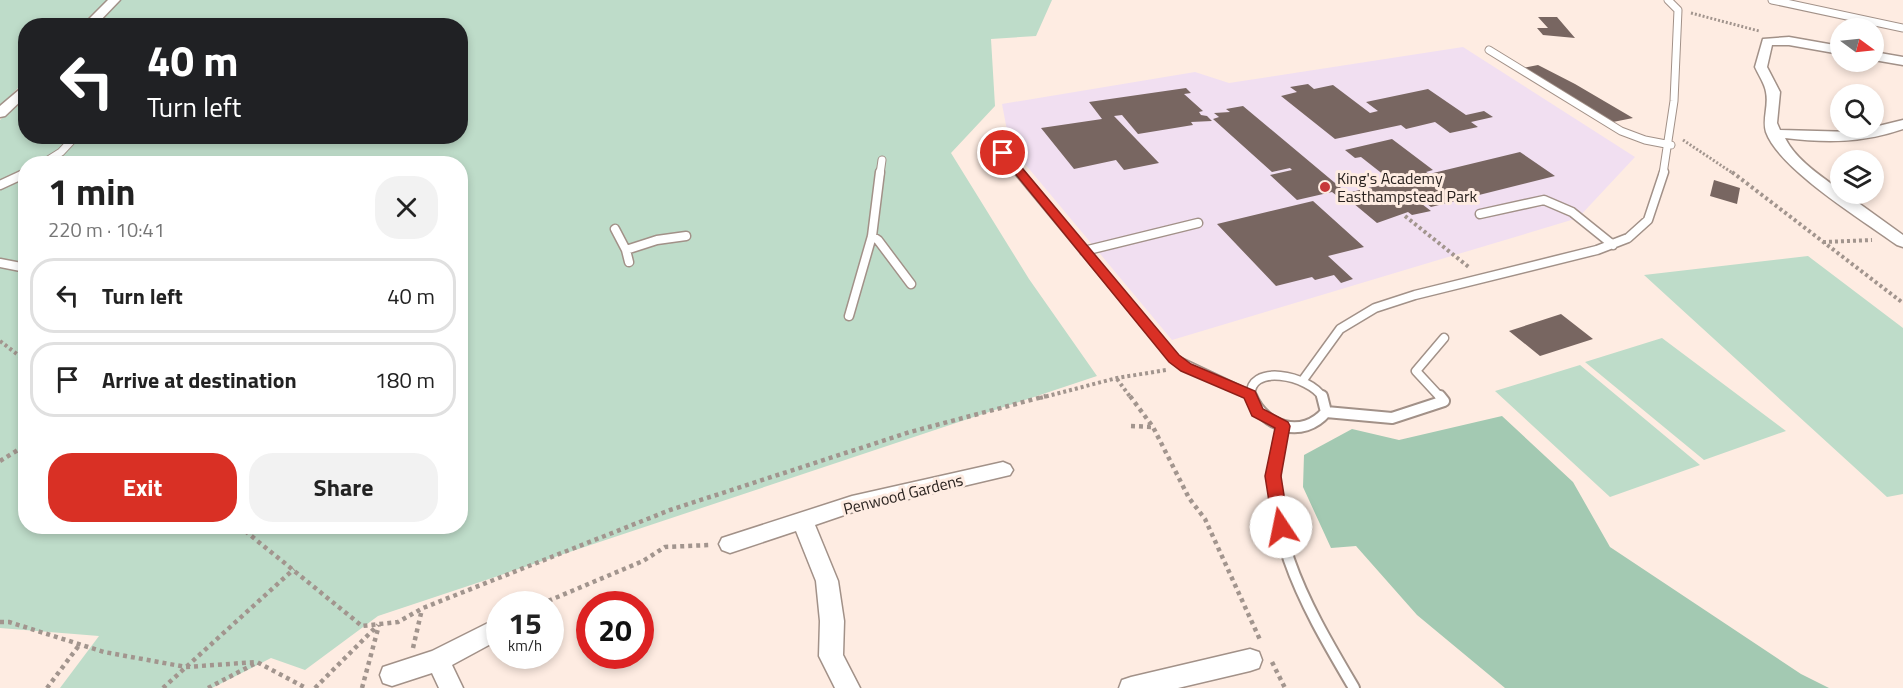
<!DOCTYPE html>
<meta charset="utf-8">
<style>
:root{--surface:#fff;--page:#f2f2f2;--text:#222;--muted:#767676;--line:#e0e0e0;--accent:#d93025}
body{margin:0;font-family:"Titillium Web",sans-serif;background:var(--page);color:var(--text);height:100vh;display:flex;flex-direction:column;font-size:22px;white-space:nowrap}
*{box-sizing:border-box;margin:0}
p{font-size:20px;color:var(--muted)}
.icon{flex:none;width:33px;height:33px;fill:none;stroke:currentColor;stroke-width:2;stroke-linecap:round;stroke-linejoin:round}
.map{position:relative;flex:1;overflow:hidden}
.panel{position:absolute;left:18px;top:156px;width:450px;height:378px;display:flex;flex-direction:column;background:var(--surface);border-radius:24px;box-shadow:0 3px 9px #0003}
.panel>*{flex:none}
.top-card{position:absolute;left:18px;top:18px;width:450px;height:126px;border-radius:24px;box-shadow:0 3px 9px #0003;background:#202124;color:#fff;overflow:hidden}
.needle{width:39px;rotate:105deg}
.buttons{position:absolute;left:1830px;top:18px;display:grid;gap:12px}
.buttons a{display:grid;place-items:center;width:54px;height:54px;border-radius:50%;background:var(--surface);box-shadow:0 3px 9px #0003;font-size:30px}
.speed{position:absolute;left:486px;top:591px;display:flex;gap:12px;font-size:30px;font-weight:700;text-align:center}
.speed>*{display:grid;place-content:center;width:78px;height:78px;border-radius:50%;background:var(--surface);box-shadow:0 3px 9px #0003;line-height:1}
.speed small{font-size:15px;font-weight:400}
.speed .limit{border:9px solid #d22;background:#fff;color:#111}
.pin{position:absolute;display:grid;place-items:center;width:51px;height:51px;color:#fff;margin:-26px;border:3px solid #fff;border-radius:50%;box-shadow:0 2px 6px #0007}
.me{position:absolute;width:66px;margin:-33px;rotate:349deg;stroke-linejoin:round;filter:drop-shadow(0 0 4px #0008)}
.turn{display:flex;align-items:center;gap:21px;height:126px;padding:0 30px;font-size:27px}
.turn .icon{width:78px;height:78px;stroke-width:2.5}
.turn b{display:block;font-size:42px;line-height:51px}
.round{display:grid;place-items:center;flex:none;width:63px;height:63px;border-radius:24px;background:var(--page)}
.overview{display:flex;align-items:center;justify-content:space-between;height:102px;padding:0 30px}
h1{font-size:36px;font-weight:700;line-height:45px}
.button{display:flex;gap:12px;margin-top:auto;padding:12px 30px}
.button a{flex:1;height:69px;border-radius:24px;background:var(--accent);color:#fff;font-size:24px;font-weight:700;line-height:69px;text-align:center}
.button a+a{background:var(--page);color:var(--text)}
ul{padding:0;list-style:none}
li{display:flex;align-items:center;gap:18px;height:75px;margin:0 12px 9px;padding:0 18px;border:3px solid var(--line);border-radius:24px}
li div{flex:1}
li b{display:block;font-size:22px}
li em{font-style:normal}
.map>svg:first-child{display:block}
.education{fill:#f1dff1}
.green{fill:#bedcc9;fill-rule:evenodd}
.forest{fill:#a3c9b2}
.building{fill:#786661}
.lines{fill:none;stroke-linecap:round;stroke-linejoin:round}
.lane-far2-casing{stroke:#a29188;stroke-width:9}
.lane-far1-casing{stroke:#a29188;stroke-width:11}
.lane-casing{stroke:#a29188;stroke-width:14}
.street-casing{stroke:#a29188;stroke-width:3}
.path-far2{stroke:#a2958e;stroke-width:3;stroke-dasharray:2 2;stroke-linecap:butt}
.path-far1{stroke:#a2958e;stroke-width:4;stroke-dasharray:3 3;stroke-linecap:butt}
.path{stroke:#a2958e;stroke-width:4.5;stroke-dasharray:4 4;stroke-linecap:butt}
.lane-far2{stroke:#fff;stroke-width:7}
.lane-far1{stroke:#fff;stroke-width:8}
.lane{stroke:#fff;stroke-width:10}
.street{fill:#fff;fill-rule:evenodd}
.route{fill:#d93025;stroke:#8d1f18;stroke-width:1.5}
.poi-dot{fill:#c73839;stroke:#feece2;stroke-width:2}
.labels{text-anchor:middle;stroke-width:6;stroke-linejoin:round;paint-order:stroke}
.poi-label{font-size:16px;fill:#29221f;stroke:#feece2;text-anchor:start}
.street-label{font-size:16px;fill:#29221f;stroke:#feece2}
</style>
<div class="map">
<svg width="1903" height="688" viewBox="0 0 1903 688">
<rect width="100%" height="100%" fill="#feece2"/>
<!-- education -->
<path class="education" d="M1463 47 1635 157 1578 218 1172 340 1010 146 1002 104 1195 72 1229 83Z"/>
<!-- green -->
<path class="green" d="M0 0H107L81 25 26 26 25 81 0 106Z
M120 0H1052L1036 36 991 39 995 106 951 153 1029 279 1097 376 378 616 305 670 271 658 212 688H60L99 636 0 628V120L25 94 26 136H460V26L94 25ZM26 164H460V526H26Z
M1808 256 1903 328V494L1887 497 1644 275Z
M1662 338 1786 431 1704 460 1585 362Z
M1580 365 1700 465 1610 497 1495 391Z"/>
<!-- forest -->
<path class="forest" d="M1502 416 1573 482 1610 547 1801 674 1829 688H1505L1417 615 1356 546 1331 548 1303 487 1304 455 1352 429 1399 440Z"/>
<!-- building -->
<path class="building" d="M1538 17H1557L1575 38 1543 35 1537 28H1548Z
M1538 65 1575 84 1633 118 1613 122 1523 68Z
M1308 84 1314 89 1333 85 1370 113 1378 111 1366 102 1428 89 1466 115 1484 111 1493 117 1471 122 1478 127 1450 133 1435 122 1406 129 1401 125 1335 139 1281 96 1297 92 1290 87Z
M1186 88 1191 93 1184 94 1203 111 1199 112 1201 115 1207 116 1212 121 1191 122 1193 125 1138 134 1122 115 1114 116 1159 163 1124 170 1116 160 1074 169 1041 128 1102 119 1089 102Z
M1243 106 1347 193 1385 184 1382 181 1389 179 1361 157 1355 158 1345 150 1392 139 1433 170 1426 172 1429 174 1520 152 1555 176 1431 207 1422 200 1418 201 1431 211 1412 215 1408 212 1377 223 1347 198 1341 199 1332 192 1297 200 1270 175 1292 170 1290 168 1272 172 1213 119 1219 117 1214 113 1230 112 1226 109Z
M1714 180 1740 188 1737 204 1710 196Z
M1313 201 1364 247 1328 256 1353 279 1341 283 1334 275 1315 280 1312 277 1276 286 1217 224Z
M1561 314 1593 339 1540 356 1509 331Z"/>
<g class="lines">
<!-- lane-far2 casing -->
<g class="lane-far2-casing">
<path id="lane-far2" d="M1772 0 1903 28
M1489 50 1621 131 1645 140 1671 145
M1003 153 1020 174
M42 164 61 152 76 136
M880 174 882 160
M1663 174 1674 101 1678 10 1668 0"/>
</g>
<!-- lane-far1 casing -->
<g class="lane-far1-casing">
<path id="lane-far1" d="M1019 172 1174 359 1250 395
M0 185 26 173
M1480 214 1544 200 1572 212 1613 245
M615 229 626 250 657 240 686 236
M872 236 878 240 911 284
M626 250 629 262
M1084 251 1198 223
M0 263 26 268
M849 316 872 236 880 172
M1303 380 1340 329 1375 308 1415 295 1597 250 1628 238 1648 220 1664 172
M1251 398C1246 362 1310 375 1323 398
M1441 398 1416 371 1444 338"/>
</g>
<!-- lane casing -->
<g class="lane-casing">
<path id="lane" d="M1251 396C1264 428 1303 439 1326 412L1322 396
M1326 412 1392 418 1444 401 1440 396
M1283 426C1254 521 1307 608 1354 688"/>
</g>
<!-- street casing -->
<g class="street-casing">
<path id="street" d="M108 0H120L95 26H82Z
M1789 37 1840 46V54L1789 45H1772L1767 67 1780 92 1777 123 1780 130 1854 132 1903 120V129C1863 143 1826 143 1785 138 1796 160 1821 176 1840 190V194H1846L1903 235V247L1897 245C1864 221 1779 169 1766 132 1762 119 1769 106 1766 92 1765 84 1758 74 1755 67L1763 39Z
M1874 52 1903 57V65L1874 60Z
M26 84V96L5 116 0 117V106Z
M1003 462 1010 465 1013 470 1010 475 853 512 815 525 838 581 844 621 843 655 860 688H835L819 656 820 621 816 581 796 531 730 553 722 550 719 544 722 538 852 496Z
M500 617V639L452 665 463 688H439L432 673 392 686 383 683 380 675 383 667 432 651Z
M1250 649 1259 652 1262 660 1259 668 1250 671 1178 688H1119L1122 680 1131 677Z"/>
</g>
<!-- path-far2 -->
<path class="path-far2" d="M1691 13 1759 31
M1683 140 1734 174"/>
<!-- path-far1 -->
<path class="path-far1" d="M1732 172 1903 303
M1405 216 1470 268
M1823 242 1872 240
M0 341 26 361
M1117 379 1131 398
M1040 398 1117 378 1166 370"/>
<!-- path -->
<path class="path" d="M1130 396 1153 427 1189 498 1205 519 1261 642
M1131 426 1153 427
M0 461 26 445
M239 526 362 626 398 622 423 608 670 510 910 432 1046 396
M541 604 643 561 665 547 710 545
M0 622H9L104 652 186 667 257 662 306 688
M413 648 422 609
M1272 662 1285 688
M47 688 80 644
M163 688 294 569
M208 688 254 664
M315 688 378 625
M362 688 379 625"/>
<!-- lane-far2 -->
<use href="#lane-far2" class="lane-far2"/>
<!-- lane-far1 -->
<use href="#lane-far1" class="lane-far1"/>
<!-- lane -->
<use href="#lane" class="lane"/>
<!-- street -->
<use href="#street" class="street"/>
</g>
<!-- route -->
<path class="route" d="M1000 150H1007L1179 355 1191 364 1255 391 1263 409 1288 422 1290 426 1281 476 1289 527 1287 531H1275L1273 527 1265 476 1275 428 1252 416 1244 398 1181 371 1169 362 1000 155Z"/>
<!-- markers -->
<circle class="poi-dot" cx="1325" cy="187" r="6"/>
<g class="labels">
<!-- poi labels -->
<g class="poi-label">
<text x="1337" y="184">King's Academy<tspan x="1337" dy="18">Easthampstead Park</tspan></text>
</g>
<!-- street labels -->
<g class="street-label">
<text transform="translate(903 494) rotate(-14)" y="6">Penwood Gardens</text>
</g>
</g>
</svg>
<div class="buttons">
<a><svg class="needle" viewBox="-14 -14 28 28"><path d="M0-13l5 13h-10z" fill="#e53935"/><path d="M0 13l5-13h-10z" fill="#767676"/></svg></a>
<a><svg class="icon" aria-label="search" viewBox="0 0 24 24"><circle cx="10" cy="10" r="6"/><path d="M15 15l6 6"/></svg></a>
<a><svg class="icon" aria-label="layers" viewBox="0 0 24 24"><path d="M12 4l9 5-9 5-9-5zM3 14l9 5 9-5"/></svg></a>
</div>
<div class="speed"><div>15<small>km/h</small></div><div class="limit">20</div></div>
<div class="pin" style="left:1003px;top:153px;background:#d93025"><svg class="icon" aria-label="arrive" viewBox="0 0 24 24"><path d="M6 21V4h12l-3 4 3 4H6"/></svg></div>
<svg class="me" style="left:1281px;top:527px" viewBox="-20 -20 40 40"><circle r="19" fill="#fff"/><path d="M0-13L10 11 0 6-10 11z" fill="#d93025"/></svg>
<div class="top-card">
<div class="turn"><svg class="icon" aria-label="left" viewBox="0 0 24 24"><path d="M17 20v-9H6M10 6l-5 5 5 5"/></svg><div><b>40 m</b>Turn left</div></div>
</div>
<section class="panel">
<div class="overview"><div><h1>1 min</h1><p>220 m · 10:41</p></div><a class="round"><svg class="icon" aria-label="close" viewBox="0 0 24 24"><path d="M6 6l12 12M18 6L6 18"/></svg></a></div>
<ul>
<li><svg class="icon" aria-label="left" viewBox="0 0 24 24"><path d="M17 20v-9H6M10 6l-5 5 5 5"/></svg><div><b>Turn left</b></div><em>40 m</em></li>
<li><svg class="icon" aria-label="arrive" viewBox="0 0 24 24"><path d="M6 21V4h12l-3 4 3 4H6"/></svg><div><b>Arrive at destination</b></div><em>180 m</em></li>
</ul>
<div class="button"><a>Exit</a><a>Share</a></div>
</section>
</div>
